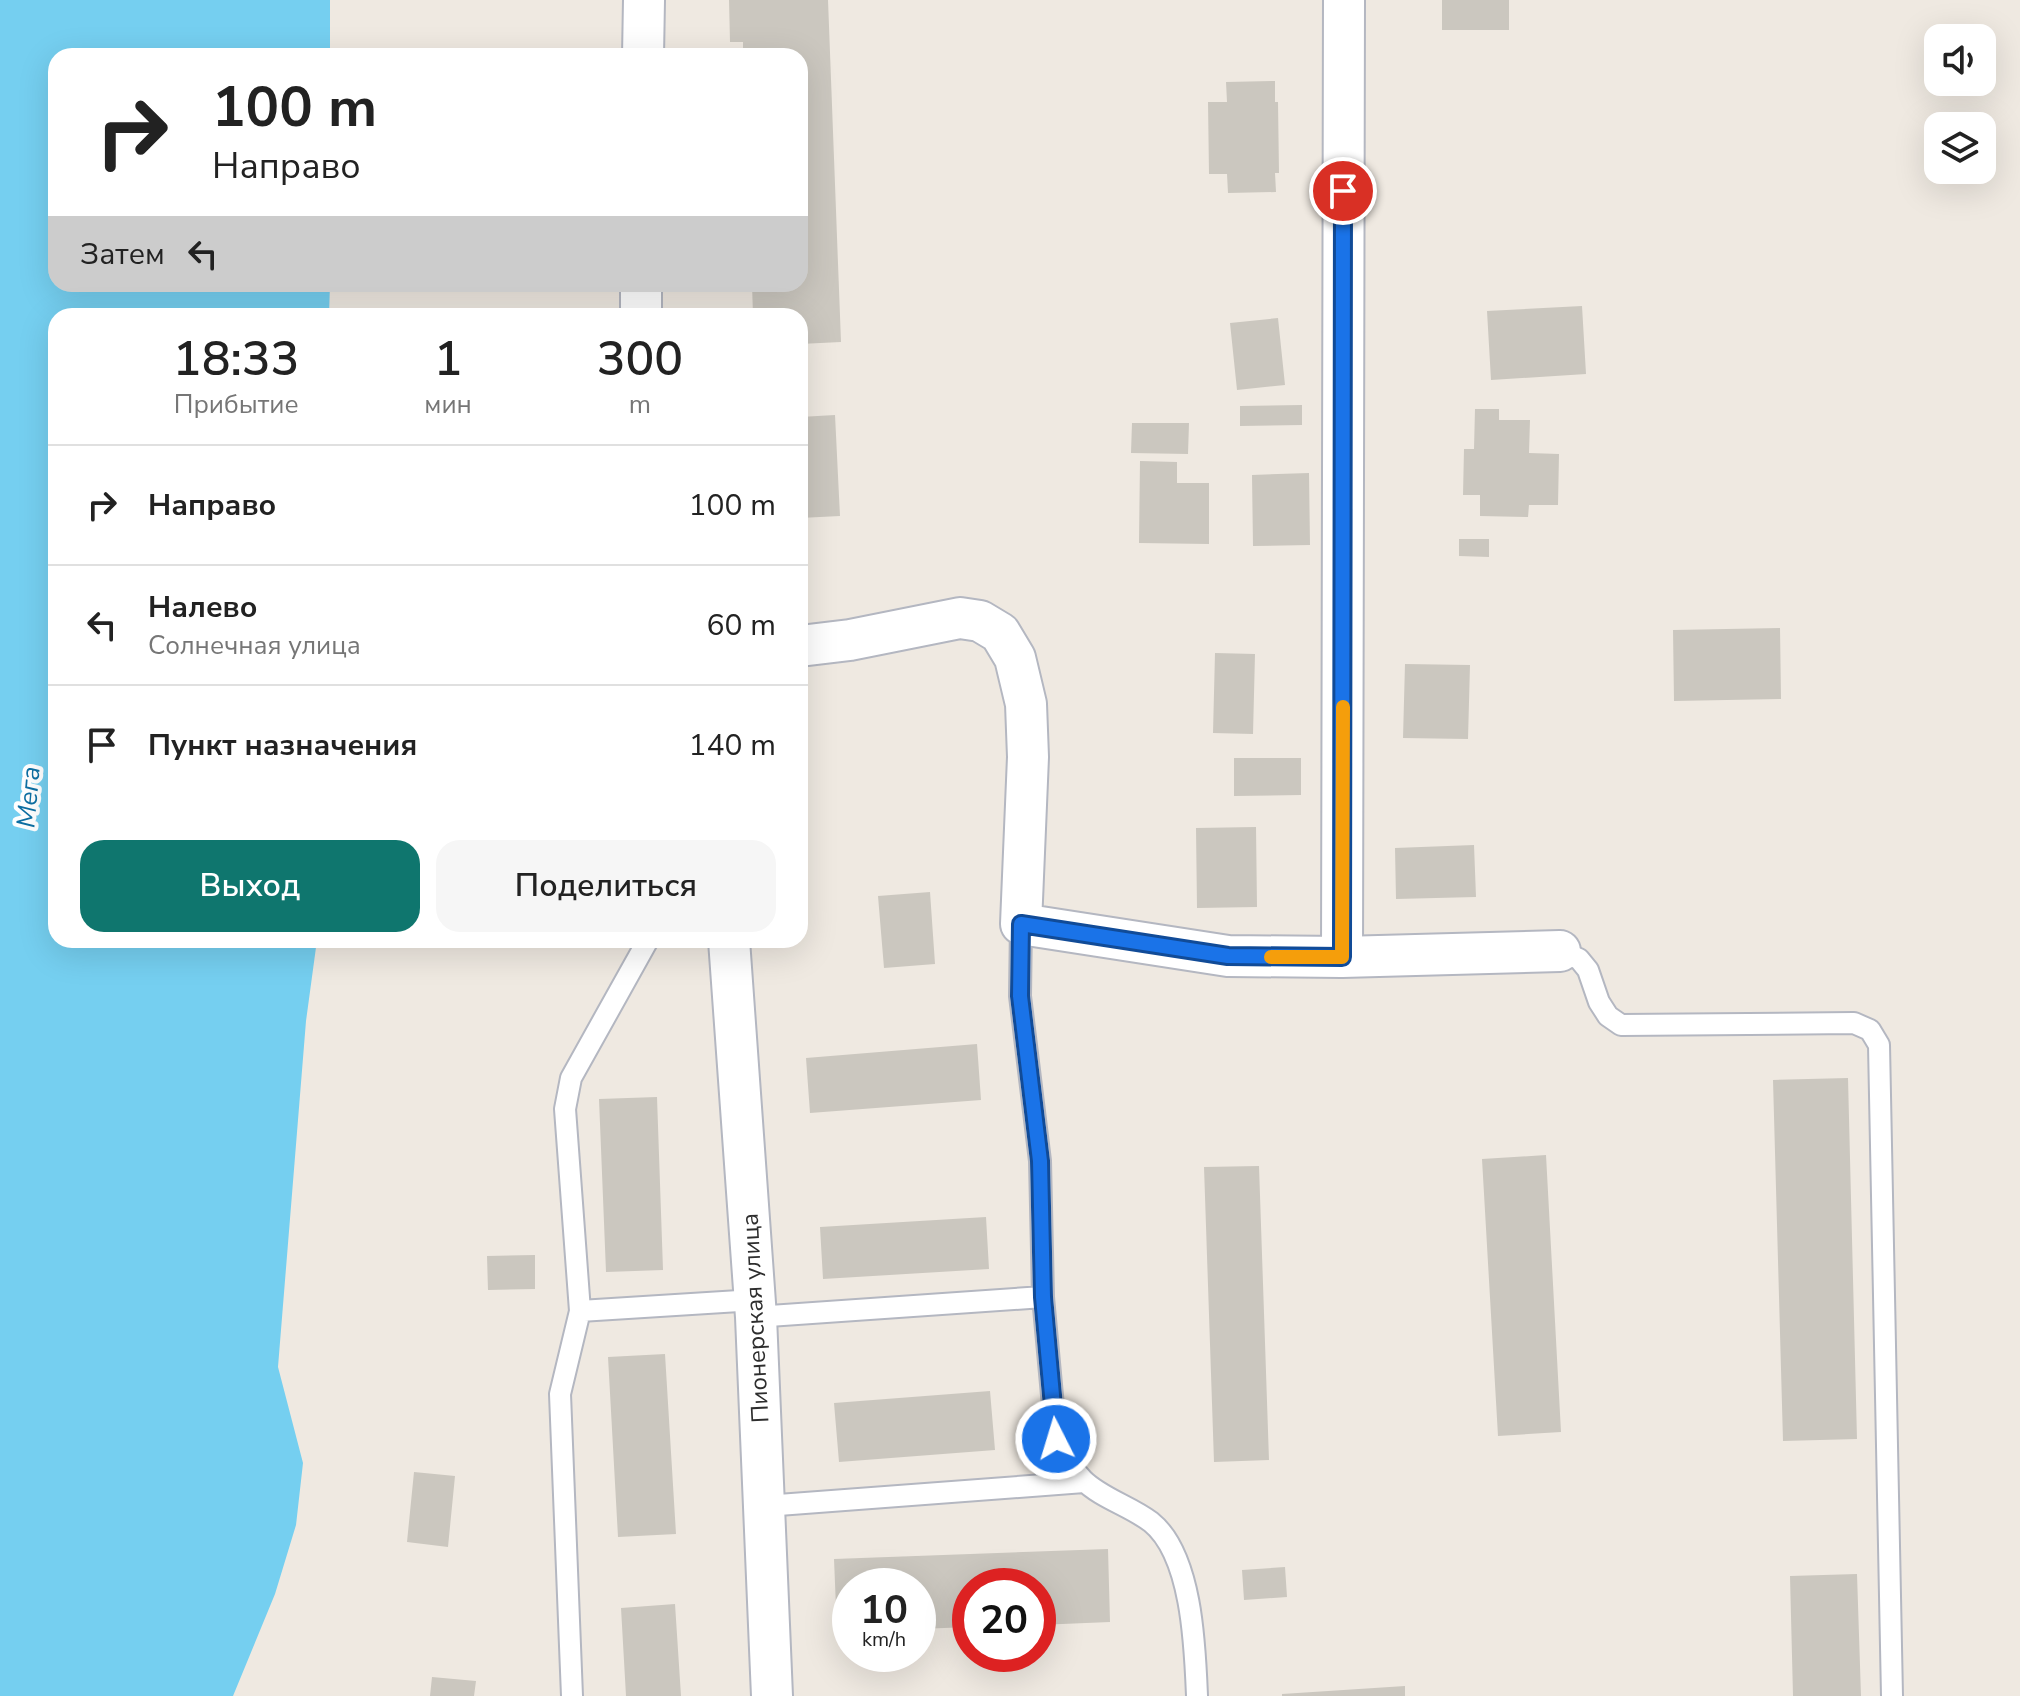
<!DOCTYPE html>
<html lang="ru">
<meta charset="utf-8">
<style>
:root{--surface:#fff;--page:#f6f6f6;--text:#222;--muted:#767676;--line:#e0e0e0;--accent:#0f766e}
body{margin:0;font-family:"Nunito Sans",sans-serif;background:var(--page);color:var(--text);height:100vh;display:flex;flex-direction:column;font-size:30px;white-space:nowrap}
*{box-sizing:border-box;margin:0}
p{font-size:26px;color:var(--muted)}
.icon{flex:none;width:44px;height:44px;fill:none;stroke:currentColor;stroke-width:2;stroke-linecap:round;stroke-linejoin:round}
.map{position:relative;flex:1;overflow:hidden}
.panel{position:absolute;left:48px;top:308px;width:760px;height:640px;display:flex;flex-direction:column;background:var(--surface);border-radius:24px;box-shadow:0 8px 32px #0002}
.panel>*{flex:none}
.top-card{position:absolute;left:48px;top:48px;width:760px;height:244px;border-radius:24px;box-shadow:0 8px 32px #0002;background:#fff;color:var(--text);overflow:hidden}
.controls{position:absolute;left:1924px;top:24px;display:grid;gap:16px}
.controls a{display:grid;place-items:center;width:72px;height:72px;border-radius:16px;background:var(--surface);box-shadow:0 8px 32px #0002;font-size:40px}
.speed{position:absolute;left:832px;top:1568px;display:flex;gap:16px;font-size:40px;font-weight:700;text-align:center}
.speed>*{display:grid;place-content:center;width:104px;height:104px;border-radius:50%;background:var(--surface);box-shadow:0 8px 32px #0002;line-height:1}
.speed small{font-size:20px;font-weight:400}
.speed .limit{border:12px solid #d22;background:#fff;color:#111}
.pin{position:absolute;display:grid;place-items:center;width:68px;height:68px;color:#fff;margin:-34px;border:4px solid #fff;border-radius:50%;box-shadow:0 2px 8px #0007}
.me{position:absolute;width:88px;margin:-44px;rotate:355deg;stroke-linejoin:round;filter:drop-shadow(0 0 6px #0008)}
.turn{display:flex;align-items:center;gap:28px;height:168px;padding:0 32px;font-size:36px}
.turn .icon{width:104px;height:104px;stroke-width:2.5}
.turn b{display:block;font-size:56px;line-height:68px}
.then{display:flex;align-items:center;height:76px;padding:0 32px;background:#0003;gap:16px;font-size:30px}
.eta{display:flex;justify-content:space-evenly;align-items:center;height:136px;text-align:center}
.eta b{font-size:48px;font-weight:600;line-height:56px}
.button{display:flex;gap:16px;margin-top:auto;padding:16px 32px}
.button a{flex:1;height:92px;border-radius:24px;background:var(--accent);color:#fff;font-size:32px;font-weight:600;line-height:92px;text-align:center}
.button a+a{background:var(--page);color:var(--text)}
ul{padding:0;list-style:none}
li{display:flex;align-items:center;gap:24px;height:120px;padding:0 32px;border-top:2px solid var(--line)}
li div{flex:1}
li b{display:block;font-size:30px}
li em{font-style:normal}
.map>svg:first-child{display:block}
.water{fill:#75cff0}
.building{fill:#cbc7bf}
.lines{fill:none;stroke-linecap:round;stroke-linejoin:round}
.service-casing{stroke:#b4b7c1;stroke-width:24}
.minor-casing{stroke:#b4b7c1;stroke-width:44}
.service{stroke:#fff;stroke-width:20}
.minor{stroke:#fff;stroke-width:40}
.route-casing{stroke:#114b97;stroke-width:20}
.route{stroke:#1a73e8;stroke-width:14}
.slow{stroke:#f59e0b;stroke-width:14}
.labels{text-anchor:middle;stroke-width:8;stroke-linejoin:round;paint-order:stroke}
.street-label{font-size:24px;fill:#2e2e2e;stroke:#fff}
.water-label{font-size:26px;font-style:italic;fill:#0d6fa3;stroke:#fff}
</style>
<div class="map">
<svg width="2020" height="1696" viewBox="0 0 2020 1696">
<rect width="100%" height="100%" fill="#efe9e1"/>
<!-- water -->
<path class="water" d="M0 0H330V56H56V284H330L329 316H56V940H317L306 1021 278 1367 303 1463 296 1525 275 1594 233 1696H0Z"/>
<!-- building -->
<path class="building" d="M729 0H828L841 342 800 344V316H753L752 284H800V56H743V42H730Z
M1442 0H1509V30H1442Z
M1275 81V102H1278L1279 173H1275L1276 192 1228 193 1227 174H1209L1208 102H1227L1226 82Z
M1582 306 1586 374 1491 380 1487 311Z
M1278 318 1285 385 1237 390 1230 323Z
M1302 405V425L1240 426V406Z
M1475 409H1499V420H1530L1529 453 1559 454 1558 505H1529L1528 517 1480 516V495H1463L1464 449H1474Z
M835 415 840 516 800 518V417Z
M1132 423H1189L1188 454 1131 453Z
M1140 461 1177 462V483H1209V544L1139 543Z
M1309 473 1310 545 1253 546 1252 475Z
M1459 539H1489V557L1459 556Z
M1780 628 1781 699 1674 701 1673 630Z
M1215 653 1255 654 1253 734 1213 733Z
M1405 664 1470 665 1468 739 1403 738Z
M1234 758H1301V795L1234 796Z
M1256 827 1257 907 1197 908 1196 828Z
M1474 845 1476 897 1396 899 1395 848Z
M930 892 935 964 884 968 878 896Z
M977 1044 981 1100 810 1113 806 1058Z
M1848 1078 1857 1439 1783 1441 1773 1080Z
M657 1097 663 1270 606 1272 599 1099Z
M1546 1155 1561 1432 1498 1436 1482 1159Z
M1259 1166 1269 1460 1214 1462 1204 1167Z
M986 1217 989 1269 823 1279 820 1227Z
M535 1255V1289L488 1290 487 1256Z
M665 1354 676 1534 618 1537 608 1357Z
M990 1391 995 1450 839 1462 834 1403Z
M414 1472 455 1476 448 1547 407 1542Z
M1108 1549 1110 1622 1038 1625V1586H970V1627L918 1629V1586H850V1632H837L834 1559Z
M1285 1567 1287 1597 1244 1600 1242 1570Z
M1857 1574 1861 1696H1793L1790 1576Z
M675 1604 681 1696H626L621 1608Z
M432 1677 476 1681 474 1696H430Z
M1405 1686V1696H1282V1694Z"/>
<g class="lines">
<!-- service casing -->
<g class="service-casing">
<path id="service" d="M1021 924 1020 996 1040 1161 1043 1297 1056 1439C1063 1454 1071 1468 1083 1480 1101 1498 1130 1506 1151 1522 1192 1555 1195 1646 1197 1696
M1560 951 1579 959 1588 970 1599 1002 1608 1016 1621 1025 1854 1023 1870 1030 1879 1045 1892 1696
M580 1311 755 1300
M756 1317 1043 1297
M765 1506 1084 1482
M572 1696 560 1394 580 1311 565 1109 571 1078 648 940"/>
</g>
<!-- minor casing -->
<g class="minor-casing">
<path id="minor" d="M643 56 644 0
M641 316V284
M800 646 850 640 960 618 980 621 1000 633 1015 658 1026 704 1028 757 1021 924 1228 956 1342 957 1560 951
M729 940 756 1317 772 1696
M1342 957 1344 0"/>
</g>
<!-- service -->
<use href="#service" class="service"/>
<!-- minor -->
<use href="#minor" class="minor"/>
</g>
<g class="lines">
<!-- route casing -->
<g class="route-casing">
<path id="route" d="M1056 1439 1043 1297 1040 1161 1020 996 1021 924 1228 956 1342 957 1343 191"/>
</g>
<!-- route -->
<use href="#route" class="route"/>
<!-- slow -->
<path class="slow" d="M1271 957H1342L1343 707"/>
</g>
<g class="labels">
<!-- street labels -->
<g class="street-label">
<text transform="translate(755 1318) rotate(-93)" y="8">Пионерская улица</text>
</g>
<!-- water labels -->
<g class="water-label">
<text transform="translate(28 797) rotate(-85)" y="9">Мега</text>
</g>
</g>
</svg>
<div class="controls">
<a><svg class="icon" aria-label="sound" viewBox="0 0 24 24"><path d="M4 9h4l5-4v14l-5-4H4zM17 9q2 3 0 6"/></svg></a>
<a><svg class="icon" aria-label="layers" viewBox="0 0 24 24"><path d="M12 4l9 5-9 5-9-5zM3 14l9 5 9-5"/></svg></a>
</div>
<div class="speed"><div>10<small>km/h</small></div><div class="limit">20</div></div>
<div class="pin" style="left:1343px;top:191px;background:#d93025"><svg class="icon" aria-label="arrive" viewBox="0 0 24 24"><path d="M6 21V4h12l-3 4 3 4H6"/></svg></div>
<svg class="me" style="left:1056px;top:1439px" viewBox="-20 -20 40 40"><circle r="17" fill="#1a73e8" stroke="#fff" stroke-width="3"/><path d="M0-11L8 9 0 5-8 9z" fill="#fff"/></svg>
<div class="top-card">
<div class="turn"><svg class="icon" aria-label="right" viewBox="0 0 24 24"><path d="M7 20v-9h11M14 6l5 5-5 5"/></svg><div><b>100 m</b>Направо</div></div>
<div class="then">Затем<svg class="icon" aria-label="left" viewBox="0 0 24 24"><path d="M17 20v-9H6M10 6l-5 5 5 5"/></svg></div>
</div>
<section class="panel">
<div class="eta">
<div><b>18:33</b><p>Прибытие</p></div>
<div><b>1</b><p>мин</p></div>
<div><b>300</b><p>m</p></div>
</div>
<ul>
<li><svg class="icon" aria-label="right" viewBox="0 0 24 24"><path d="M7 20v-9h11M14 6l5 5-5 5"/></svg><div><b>Направо</b></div><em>100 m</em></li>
<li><svg class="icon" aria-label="left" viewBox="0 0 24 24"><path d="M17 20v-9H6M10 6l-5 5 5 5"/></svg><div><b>Налево</b><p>Солнечная улица</p></div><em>60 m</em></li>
<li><svg class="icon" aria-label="arrive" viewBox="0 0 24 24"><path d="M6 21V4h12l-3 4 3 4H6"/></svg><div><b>Пункт назначения</b></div><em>140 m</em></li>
</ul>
<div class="button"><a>Выход</a><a>Поделиться</a></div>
</section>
</div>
